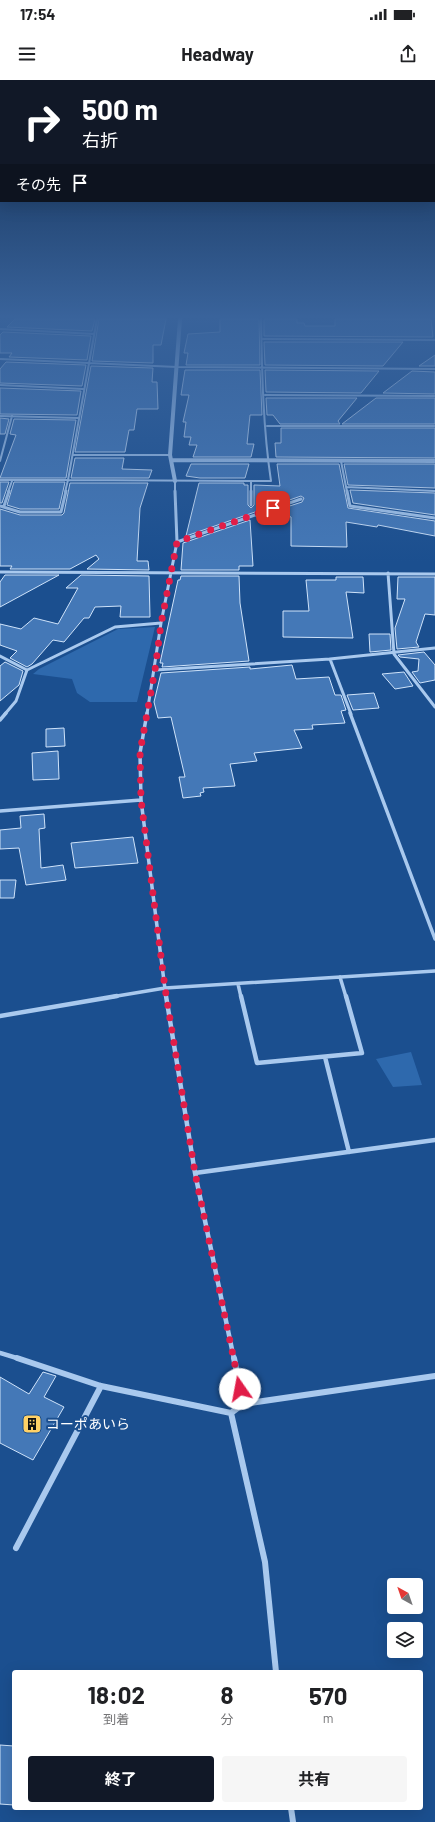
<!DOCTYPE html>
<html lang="ja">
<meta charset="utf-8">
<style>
:root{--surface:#fff;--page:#f6f6f6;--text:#202124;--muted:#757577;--accent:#111827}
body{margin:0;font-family:Barlow,"Noto Sans JP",sans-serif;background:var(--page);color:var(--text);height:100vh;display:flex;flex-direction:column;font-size:15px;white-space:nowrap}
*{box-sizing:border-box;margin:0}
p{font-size:13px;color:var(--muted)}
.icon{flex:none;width:22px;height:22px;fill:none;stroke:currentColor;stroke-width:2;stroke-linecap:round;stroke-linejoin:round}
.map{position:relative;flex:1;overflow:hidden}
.details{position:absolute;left:12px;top:1590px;width:411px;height:140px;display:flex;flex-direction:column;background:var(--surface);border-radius:4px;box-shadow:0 4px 16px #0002}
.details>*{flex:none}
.hud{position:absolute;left:0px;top:0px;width:435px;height:122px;box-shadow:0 4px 16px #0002;background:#111827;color:#fff;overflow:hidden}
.needle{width:26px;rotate:320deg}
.buttons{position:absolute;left:387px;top:1498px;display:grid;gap:8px}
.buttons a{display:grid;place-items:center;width:36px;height:36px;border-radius:4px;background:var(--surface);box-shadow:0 4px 16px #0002;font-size:20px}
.pin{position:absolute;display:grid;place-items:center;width:34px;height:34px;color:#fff;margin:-17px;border-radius:8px;box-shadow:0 2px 6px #0006}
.me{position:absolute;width:44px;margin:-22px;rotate:348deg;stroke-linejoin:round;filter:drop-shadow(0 0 3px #0008)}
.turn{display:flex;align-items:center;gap:14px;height:84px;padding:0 16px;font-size:18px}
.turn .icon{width:52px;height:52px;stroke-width:2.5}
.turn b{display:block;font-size:28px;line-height:34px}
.then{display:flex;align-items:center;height:38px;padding:0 16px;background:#0003;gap:8px;font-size:15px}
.eta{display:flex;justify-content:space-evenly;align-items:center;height:68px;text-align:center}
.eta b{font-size:24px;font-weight:700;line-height:28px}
.primary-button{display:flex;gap:8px;margin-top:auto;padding:8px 16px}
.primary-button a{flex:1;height:46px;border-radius:4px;background:var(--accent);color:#fff;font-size:16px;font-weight:700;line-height:46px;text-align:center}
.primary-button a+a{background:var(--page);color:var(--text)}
.status{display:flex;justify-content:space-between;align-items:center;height:28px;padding:0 20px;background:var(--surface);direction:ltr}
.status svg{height:11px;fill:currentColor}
header{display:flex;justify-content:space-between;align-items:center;height:52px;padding:0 16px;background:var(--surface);font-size:18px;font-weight:700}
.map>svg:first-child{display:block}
.green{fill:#2e69ad}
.building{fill:#4478b7;stroke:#cfe3fa}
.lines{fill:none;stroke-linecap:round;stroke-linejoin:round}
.minor-far4{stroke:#a9c9ee;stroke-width:2}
.minor-far3{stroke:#a9c9ee;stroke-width:3}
.minor-far2{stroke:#a9c9ee;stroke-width:3.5}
.minor-far1{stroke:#a9c9ee;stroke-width:4.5}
.minor{stroke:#a9c9ee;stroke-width:6}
.tertiary{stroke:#a9c9ee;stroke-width:4}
.route{stroke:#e11d48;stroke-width:7;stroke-dasharray:0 12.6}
.labels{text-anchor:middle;stroke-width:4;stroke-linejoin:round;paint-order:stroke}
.near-poi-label{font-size:14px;fill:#fff;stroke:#1b4f8f;text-anchor:start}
</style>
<div class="status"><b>17:54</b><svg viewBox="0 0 49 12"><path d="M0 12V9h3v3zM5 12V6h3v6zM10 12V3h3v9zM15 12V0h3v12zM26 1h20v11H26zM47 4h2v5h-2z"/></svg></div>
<header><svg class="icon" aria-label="menu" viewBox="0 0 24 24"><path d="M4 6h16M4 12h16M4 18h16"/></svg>Headway<svg class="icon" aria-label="share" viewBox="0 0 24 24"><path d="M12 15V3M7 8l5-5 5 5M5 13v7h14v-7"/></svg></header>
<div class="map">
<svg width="435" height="1742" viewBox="0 0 435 1742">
<rect width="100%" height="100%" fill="#1b4f8f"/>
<!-- green -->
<path class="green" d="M155 547 137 622H90L77 613 72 599 33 594 39 589 118 549Z
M411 972 422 1005 393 1007 376 979Z"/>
<!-- building -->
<path class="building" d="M15 239H95L92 251 7 247Z
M99 239H166L161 265H153V283L92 281Z
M220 239H259L260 285H186L188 273H184L188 254 220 252Z
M264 239H297V243H304L305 246H335V239H431L433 257 264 256Z
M3 252 91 256 87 280 9 277 12 273H0V255Z
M264 262H403L383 286 265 285Z
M435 275V286H419Z
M6 282 86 285 82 306 0 303V289Z
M91 286 153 288 152 302H157L158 329H137L134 350H129L125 372H75Z
M185 290H260L262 335H250L247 364H254L251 377H193L197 365H189L191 357H184L186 342H183L189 315H181Z
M265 290 379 291 361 313 266 312Z
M412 291 435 292V314L383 313Z
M0 308 81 311 77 335 0 334Z
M266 318H357L338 341 340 344H280L273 335H267Z
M376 318H435V344H342Z
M0 338 9 339 5 354H0Z
M14 339 76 340 66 398H0L16 355 10 354Z
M281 348H435V378L276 377 275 363H281Z
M75 378H124L122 389 152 390 149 398H71Z
M191 384H249L245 398H200L186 396Z
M277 384H339L348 428 435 441V456L378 445 377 447 346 442 347 467 291 466V437L274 431 302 422 304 418 301 416 186 456 199 403H244V405H248V425L251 428 254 425V405L280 406Z
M344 384H435V408L348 405Z
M0 402H9L2 423H0Z
M14 402H65L59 429H20L7 425Z
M70 403H148L140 428 137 481H148L149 490 87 489 99 479 96 475 70 489H10L12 486H0V429L20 435H62L64 433Z
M350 410 435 413V435L353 423Z
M250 440 253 486H239V490H181L183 463Z
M5 495H59L0 527V502Z
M81 495 149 496 150 537H120L121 526 95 527 89 538H84L64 562 53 560 32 584 27 587 10 578 17 571 0 565V544L21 549 34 538 58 544 78 508H66Z
M181 496H239L240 523 249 581 162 587 163 583H160L178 500H180Z
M336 497H363L364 513 346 512 353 558 283 557V531H309L306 500H336Z
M398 497H435V535L425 534 416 562 419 567 397 569 395 548 405 519H397Z
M369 554H390L391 570 370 572Z
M424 572 435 585V600L420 603 412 592 418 591 419 579 400 577 398 575Z
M5 582 23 591 19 605 0 621V586Z
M292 585 296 599 329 597 335 615H341L346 630 341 631 345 643 312 645 313 649 294 650 302 668 254 673 257 681 230 684 235 706 203 708 204 712 200 713 201 716 183 718 179 697H185L171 637 158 638 154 622 161 593 250 587V589Z
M404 592 413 606 395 609 382 594Z
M374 613 379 628 353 630 347 615Z
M64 648 65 666 46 667V649Z
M58 671 59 699 33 700 32 673Z
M44 734 45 748 39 749 41 788 63 785 66 800 26 805 19 768 0 769V750L21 748 20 736Z
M133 757 138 783 75 788 71 763Z
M0 800H16L14 818H0Z
M43 1292 56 1296 44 1317 64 1327 33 1380 0 1363V1297L29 1314Z
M0 1665 14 1666V1725L0 1724Z"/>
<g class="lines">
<!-- minor-far4 -->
<path class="minor-far4" d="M97 239 68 400 251 401V412
M0 249 94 254
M263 259 435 260
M0 279 177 287 435 289
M0 305 83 309
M265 315 435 316
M0 336 78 338
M267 346H435
M73 375H170
M0 381 12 336
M341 381 347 412
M0 400H68L65 412
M175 401V412
M251 401H271C263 348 262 293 261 239
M346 407 435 411
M8 412 12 401"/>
<!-- minor-far3 -->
<path class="minor-far3" d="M251 411V425
M347 411 350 426 435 438
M0 426 20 432H61L66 411
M4 426 9 411
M177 462 301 419
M0 492 435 494
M388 493 394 574 435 627
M0 576 27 590
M330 579 351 634
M155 590 330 579 435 568
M5 634 16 621 27 590 115 547 161 543
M147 634 161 543 177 462 175 411"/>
<!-- minor-far2 -->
<path class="minor-far2" d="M147 633 140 673 141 720 166 917
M350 633 435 859
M0 640 6 633
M0 731 141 720
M340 897 346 917
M238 904 241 917
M111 917 165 908 435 891"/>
<!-- minor-far1 -->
<path class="minor-far1" d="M166 916 195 1093 234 1279
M241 916 257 983 362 973 346 916
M0 936 117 916
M325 977 349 1072
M195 1093 435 1060
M0 1273 20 1279"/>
<!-- minor -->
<path class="minor" d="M17 1278 101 1306 231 1333 243 1324 234 1278
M243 1324 435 1296
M231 1333 265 1482 276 1592
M16 1468 101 1306
M291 1728 293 1742"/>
<!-- tertiary -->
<path class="tertiary" d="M171 380 435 381
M175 401 170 375 180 239"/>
</g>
<!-- sky -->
<linearGradient id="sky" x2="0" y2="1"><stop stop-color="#0f2b4f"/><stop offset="0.49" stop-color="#39639b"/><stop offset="1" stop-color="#39639b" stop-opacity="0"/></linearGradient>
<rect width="435" height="483" fill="url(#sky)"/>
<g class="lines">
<!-- route -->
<path class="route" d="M240 1309 195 1093 165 908 141 720 140 672 155 590 161 544 177 462 273 428"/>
</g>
<!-- icons -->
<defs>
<g id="building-square" transform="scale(1)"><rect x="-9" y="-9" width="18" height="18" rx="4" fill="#ffd166" stroke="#1b4f8f"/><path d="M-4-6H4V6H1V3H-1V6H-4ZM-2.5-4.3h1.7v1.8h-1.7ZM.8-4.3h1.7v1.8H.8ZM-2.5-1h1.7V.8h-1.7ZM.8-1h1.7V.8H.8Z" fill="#111"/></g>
</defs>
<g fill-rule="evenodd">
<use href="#building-square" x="32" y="1344"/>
</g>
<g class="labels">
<!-- near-poi labels -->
<g class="near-poi-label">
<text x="46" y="1349">コーポあいら</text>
</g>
</g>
</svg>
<div class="buttons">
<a><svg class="needle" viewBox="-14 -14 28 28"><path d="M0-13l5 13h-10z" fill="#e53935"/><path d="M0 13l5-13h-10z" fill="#757577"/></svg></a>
<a><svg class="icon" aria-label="layers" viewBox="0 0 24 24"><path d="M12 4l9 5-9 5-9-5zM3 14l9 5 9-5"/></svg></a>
</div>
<div class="pin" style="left:273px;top:428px;background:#d93025"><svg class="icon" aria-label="arrive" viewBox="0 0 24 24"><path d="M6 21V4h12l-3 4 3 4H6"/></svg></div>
<svg class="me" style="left:240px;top:1309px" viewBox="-20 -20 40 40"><circle r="19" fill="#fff"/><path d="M0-13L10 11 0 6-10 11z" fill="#e11d48"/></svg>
<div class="hud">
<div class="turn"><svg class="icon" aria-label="right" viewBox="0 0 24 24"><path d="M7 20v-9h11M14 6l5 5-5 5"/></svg><div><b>500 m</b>右折</div></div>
<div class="then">その先<svg class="icon" aria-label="arrive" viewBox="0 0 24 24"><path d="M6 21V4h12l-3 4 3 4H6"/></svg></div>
</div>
<section class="details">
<div class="eta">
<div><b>18:02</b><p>到着</p></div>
<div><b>8</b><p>分</p></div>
<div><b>570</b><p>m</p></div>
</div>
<div class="primary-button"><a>終了</a><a>共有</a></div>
</section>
</div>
